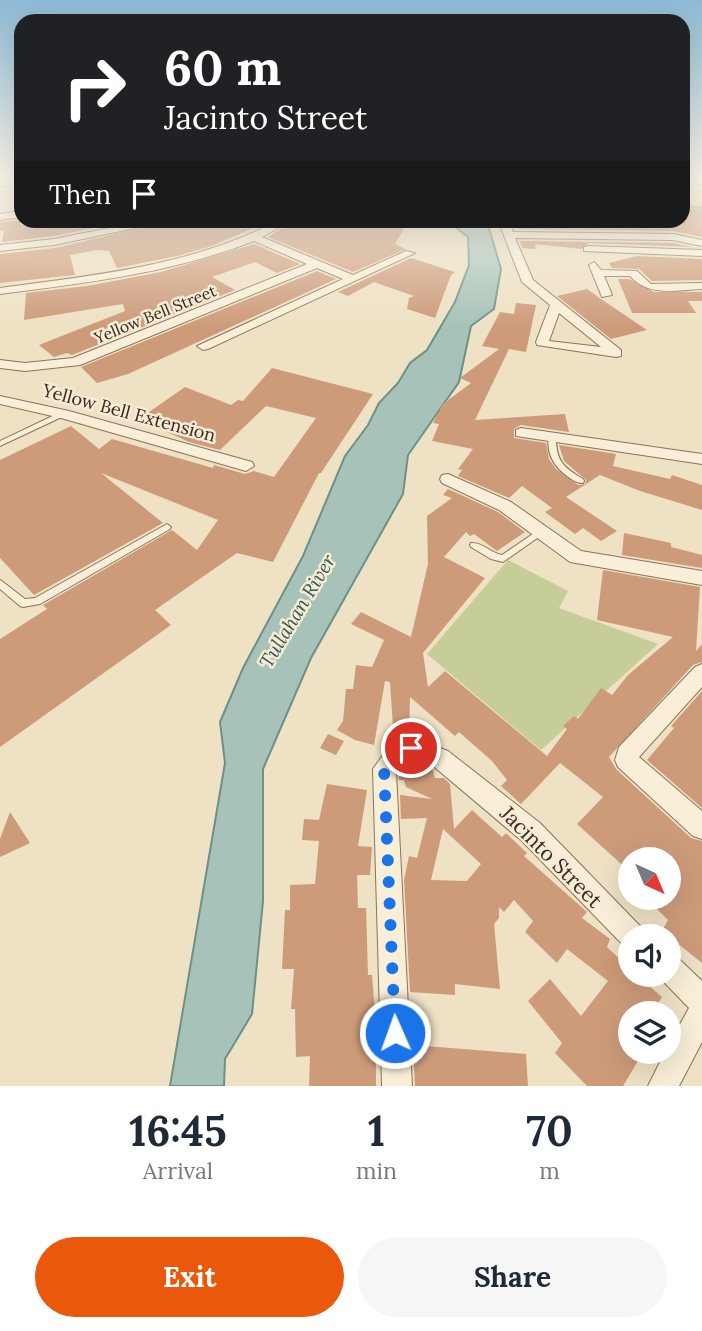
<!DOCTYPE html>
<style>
:root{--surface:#fff;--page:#f6f6f7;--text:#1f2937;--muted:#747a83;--accent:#ea580c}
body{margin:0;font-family:Lora,serif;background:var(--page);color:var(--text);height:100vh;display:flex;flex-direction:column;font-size:26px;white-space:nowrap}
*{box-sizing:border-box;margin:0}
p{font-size:23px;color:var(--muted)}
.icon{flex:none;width:38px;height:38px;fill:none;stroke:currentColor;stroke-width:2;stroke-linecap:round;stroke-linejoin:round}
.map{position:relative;height:1086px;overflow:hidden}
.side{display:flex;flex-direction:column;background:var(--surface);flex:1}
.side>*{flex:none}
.top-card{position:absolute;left:14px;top:14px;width:676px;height:214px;border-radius:21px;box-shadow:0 7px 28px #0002;background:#202124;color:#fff;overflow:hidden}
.needle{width:46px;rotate:136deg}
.buttons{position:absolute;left:618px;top:847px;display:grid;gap:14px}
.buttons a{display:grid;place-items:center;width:63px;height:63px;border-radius:50%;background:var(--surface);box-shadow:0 7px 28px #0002;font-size:35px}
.pin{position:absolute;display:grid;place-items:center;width:60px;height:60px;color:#fff;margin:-30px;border:4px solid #fff;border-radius:50%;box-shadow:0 2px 7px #0007}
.me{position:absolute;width:77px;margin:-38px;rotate:358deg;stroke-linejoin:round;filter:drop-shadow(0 0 5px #0008)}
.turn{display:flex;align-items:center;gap:24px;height:147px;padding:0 35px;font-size:32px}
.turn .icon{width:91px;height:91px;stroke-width:2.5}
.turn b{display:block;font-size:49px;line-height:60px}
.then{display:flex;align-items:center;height:66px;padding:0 35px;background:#0003;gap:14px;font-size:26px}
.eta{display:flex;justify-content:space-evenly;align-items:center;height:119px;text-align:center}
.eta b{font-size:42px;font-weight:700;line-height:49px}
.action{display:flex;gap:14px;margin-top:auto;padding:14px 35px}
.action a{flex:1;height:80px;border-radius:42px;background:var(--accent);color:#fff;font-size:28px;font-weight:700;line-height:80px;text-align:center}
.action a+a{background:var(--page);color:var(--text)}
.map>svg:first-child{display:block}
.green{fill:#c7cd98}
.water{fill:#a6c2b9;stroke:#6d9087;stroke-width:2}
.building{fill:#cd9b7a;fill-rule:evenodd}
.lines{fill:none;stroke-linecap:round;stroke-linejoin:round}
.service-casing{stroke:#89735a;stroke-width:2}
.minor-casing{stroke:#89735a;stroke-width:2}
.service{fill:#f9efd8;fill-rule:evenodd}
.minor{fill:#f9efd8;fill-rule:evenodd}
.route{stroke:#1a73e8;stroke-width:12;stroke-dasharray:0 21.6}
.labels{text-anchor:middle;stroke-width:5;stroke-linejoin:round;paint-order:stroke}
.far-street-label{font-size:16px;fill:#392b1e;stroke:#f6ebd4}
.street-label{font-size:18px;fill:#392b1e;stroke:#f6ebd4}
.water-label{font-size:19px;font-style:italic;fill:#2e5956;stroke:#f6ebd4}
.near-street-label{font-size:21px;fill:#392b1e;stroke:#f6ebd4}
</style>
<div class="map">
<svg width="702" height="1086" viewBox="0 0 702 1086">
<rect width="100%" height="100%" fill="#eee1c4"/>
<!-- green -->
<path class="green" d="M508 560 568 591 559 608 658 644 541 750 427 654Z"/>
<!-- water -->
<path class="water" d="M448 221H482L488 225 501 269 494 309 471 326 459 382 408 455 403 494 311 658 263 769V901L252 1014 225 1059 224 1086H170L225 763 220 722 243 668 303 556 345 456 368 425 379 403 398 383 410 363 427 350 455 302 469 265 468 237Z"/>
<!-- building -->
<path class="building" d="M682 205 702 206V237L673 231 518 229 516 220H682Z
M21 220V225L54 220H134L54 236 2 242 4 230 0 231V222Z
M175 220H272L212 246 177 256 117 268 109 251 97 250 70 255 75 275 0 283V254L55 248Z
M295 220H409L395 244 406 249 353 272 268 237Z
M520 241 673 243 694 247 588 243 581 249 535 244 536 249 522 248Z
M254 244 300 264 277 273 255 262 212 277 235 290 72 355 67 353 54 357 39 345 125 311 123 304 24 320 26 293 87 286 161 272Z
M637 256 702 259V280L652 281 639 269 612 268 609 263Z
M411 258 455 272 451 275 435 318 407 309 409 298 414 296 374 282 348 296 338 292Z
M317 271 336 279 128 374 97 383 81 367Z
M618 279H629L654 292H702V301H688L696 313H632Z
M587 289 601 299 647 330 611 339 557 296Z
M516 303 536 305 526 352 509 349 475 420 565 414 569 432 521 425 514 429V438L546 443 549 459 556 469 578 485 585 484 586 480 564 461 559 445 616 454 613 466 670 479 672 475 702 485V510L640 491 600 475 566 497 617 531 601 541 583 528 575 534 545 512 552 508 522 486 509 498 458 476 462 470 458 469 473 449 432 441 439 424 433 423 443 404 471 383 460 378 499 349 482 346 500 312 514 314Z
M272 368 373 394 321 473H319L273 562 237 553 155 610 171 625 0 747V639L47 609 43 605 172 530 197 550 218 520 101 473 163 523 34 595 0 558V460L71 426 99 449 112 439 213 468 214 465 245 474 254 471 274 477 316 418 266 406 220 450 189 442 139 419 185 387 231 405 238 400 243 401Z
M448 489 498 512 525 532 497 551 474 534 470 536 466 532 444 557 485 578 423 653 428 687 445 671 547 756 567 729 563 726 574 716 578 719 601 688 612 695 628 675 673 637 597 620 603 570 700 587 696 651 702 644V662L693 665 609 757 616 769 691 838 702 841V963L662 931 668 920 646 898H668V859H630V872L577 824 603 797 560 763 521 804 501 786 507 780 492 761 459 732 455 736 410 697 409 739 394 743 390 682 385 681 374 745 355 740 337 730 343 721 346 689H353L356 665 372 667 384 640 351 624 361 612 411 637 428 564 427 516 452 498 443 495Z
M624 533 671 543V547L702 555V568L622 555Z
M702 691V808L647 760 674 728 671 726Z
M328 734 344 741 336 755 320 748Z
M409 764H423L432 768 435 778H444L450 784 454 829 472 810 502 837 506 833 527 853 524 856 587 912 582 918 610 939 607 947 630 969V975H637L662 997 652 1013H630V1052L641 1056 623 1086H587L555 1053 562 1043 528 1001 550 979 581 1016 608 981 567 949 557 963 525 932 533 921 514 900 504 912 499 907V918L494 924 500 989 455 984V995L410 992 404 880 409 856 417 858 427 818 401 819 400 795 432 799 406 787 404 780H399V773ZM443 829 481 864 467 881 431 880Z
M327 784 367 790 358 846 372 847 370 875H357L358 908H366L368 975H372L376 1025V1086H309L310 1056 296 1057 295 1009H291L294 969H282L285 910H290V885L315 884 319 841 302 840 304 819 319 820Z
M10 812 30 843 0 857V839Z
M413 1045 526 1054 528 1086H415Z"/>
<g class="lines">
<!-- service casing -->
<g class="service-casing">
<path id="service" d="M61 412H64L68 414 0 446V441Z
M549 435H555L556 437C556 461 563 467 583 479L584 481 583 483C576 483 573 480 567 476 553 466 546 452 549 435Z
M167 524 171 527 170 529 40 604 23 607 20 606 0 589V580L3 582 25 599 35 598Z
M540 529 544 532 543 534 503 562 491 559 471 547 470 545 471 543C482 542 491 553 502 555Z"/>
</g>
<!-- minor casing -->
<g class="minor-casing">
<path id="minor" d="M21 177V183L0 186V180Z
M682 177 702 178V184L682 183Z
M21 211V217L0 220V214Z
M150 220H173L54 245 0 251V245L54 239Z
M279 220H292L262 237 353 275 406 251 415 253 208 349 203 350 197 346 343 279 317 268 80 365 25 371 0 368V360L25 363 73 358 307 264 254 241C172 273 86 283 0 294V288C95 275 193 266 279 220Z
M498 220H508L513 232 673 234 702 240V246L673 240 515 238 533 280 621 350V356L616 357 537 345 536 342 550 305 522 282ZM559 313 601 347 549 341Z
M588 246 702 250V256L584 251V247Z
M594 262 601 270 637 271 651 284 702 283V289C676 290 648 297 630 276H604L612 295 602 297 589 265Z
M0 396 69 411 252 462 254 466 246 471 61 418 0 404Z
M521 428 702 454V464L516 436V430Z
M448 474 511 502 581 551 702 571V585L570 562 499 510 442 483 440 479 442 475Z
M702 664V687L639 757 702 811V839L693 836 618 767 615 760 619 747 695 667Z
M416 739 448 751 540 823 641 927 645 936H630V949L623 945 522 841 432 765 424 761H408L396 772 412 1086H382L373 769 388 748Z
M668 954 678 958 702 981V1042L679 1086H648L665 1052H668V1046L689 1008 657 975H668Z"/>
</g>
<!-- service -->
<use href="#service" class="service"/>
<!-- minor -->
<use href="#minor" class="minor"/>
</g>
<!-- sky -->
<linearGradient id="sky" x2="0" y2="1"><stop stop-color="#8dbad5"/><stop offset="0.54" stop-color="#f7f2e4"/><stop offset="1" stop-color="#f7f2e4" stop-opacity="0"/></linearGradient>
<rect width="702" height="327" fill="url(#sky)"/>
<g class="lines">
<!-- route -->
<path class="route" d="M395 1033 384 769 393 756 411 748"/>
</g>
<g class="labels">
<!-- far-street labels -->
<g class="far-street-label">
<text transform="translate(155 314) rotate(-22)" y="6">Yellow Bell Street</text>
</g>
<!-- street labels -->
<g class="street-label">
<text transform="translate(129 413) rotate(15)" y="6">Yellow Bell Extension</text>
</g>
<!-- water labels -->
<g class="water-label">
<text transform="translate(297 611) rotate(-59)" y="7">Tullahan River</text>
</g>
<!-- near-street labels -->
<g class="near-street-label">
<text transform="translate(551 857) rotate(45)" y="7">Jacinto Street</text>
</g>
</g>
</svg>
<div class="buttons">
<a><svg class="needle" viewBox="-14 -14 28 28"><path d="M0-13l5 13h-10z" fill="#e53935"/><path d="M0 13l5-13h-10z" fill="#747a83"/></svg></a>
<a><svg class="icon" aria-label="sound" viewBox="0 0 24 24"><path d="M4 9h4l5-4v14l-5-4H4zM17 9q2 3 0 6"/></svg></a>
<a><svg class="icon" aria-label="layers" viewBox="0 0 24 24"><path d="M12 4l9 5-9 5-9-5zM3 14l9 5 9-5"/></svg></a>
</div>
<div class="pin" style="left:411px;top:748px;background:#d93025"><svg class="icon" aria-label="arrive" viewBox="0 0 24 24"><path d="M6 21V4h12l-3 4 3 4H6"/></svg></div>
<svg class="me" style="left:395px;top:1033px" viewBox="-20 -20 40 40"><circle r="17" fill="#1a73e8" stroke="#fff" stroke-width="3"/><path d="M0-11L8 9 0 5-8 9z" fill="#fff"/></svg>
<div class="top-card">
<div class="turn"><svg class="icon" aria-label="right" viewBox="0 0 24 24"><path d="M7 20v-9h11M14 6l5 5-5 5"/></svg><div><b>60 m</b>Jacinto Street</div></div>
<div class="then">Then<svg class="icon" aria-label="arrive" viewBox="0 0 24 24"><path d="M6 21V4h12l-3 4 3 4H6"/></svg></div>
</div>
</div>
<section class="side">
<div class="eta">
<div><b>16:45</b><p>Arrival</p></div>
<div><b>1</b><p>min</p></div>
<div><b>70</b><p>m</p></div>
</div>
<div class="action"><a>Exit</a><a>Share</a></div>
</section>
